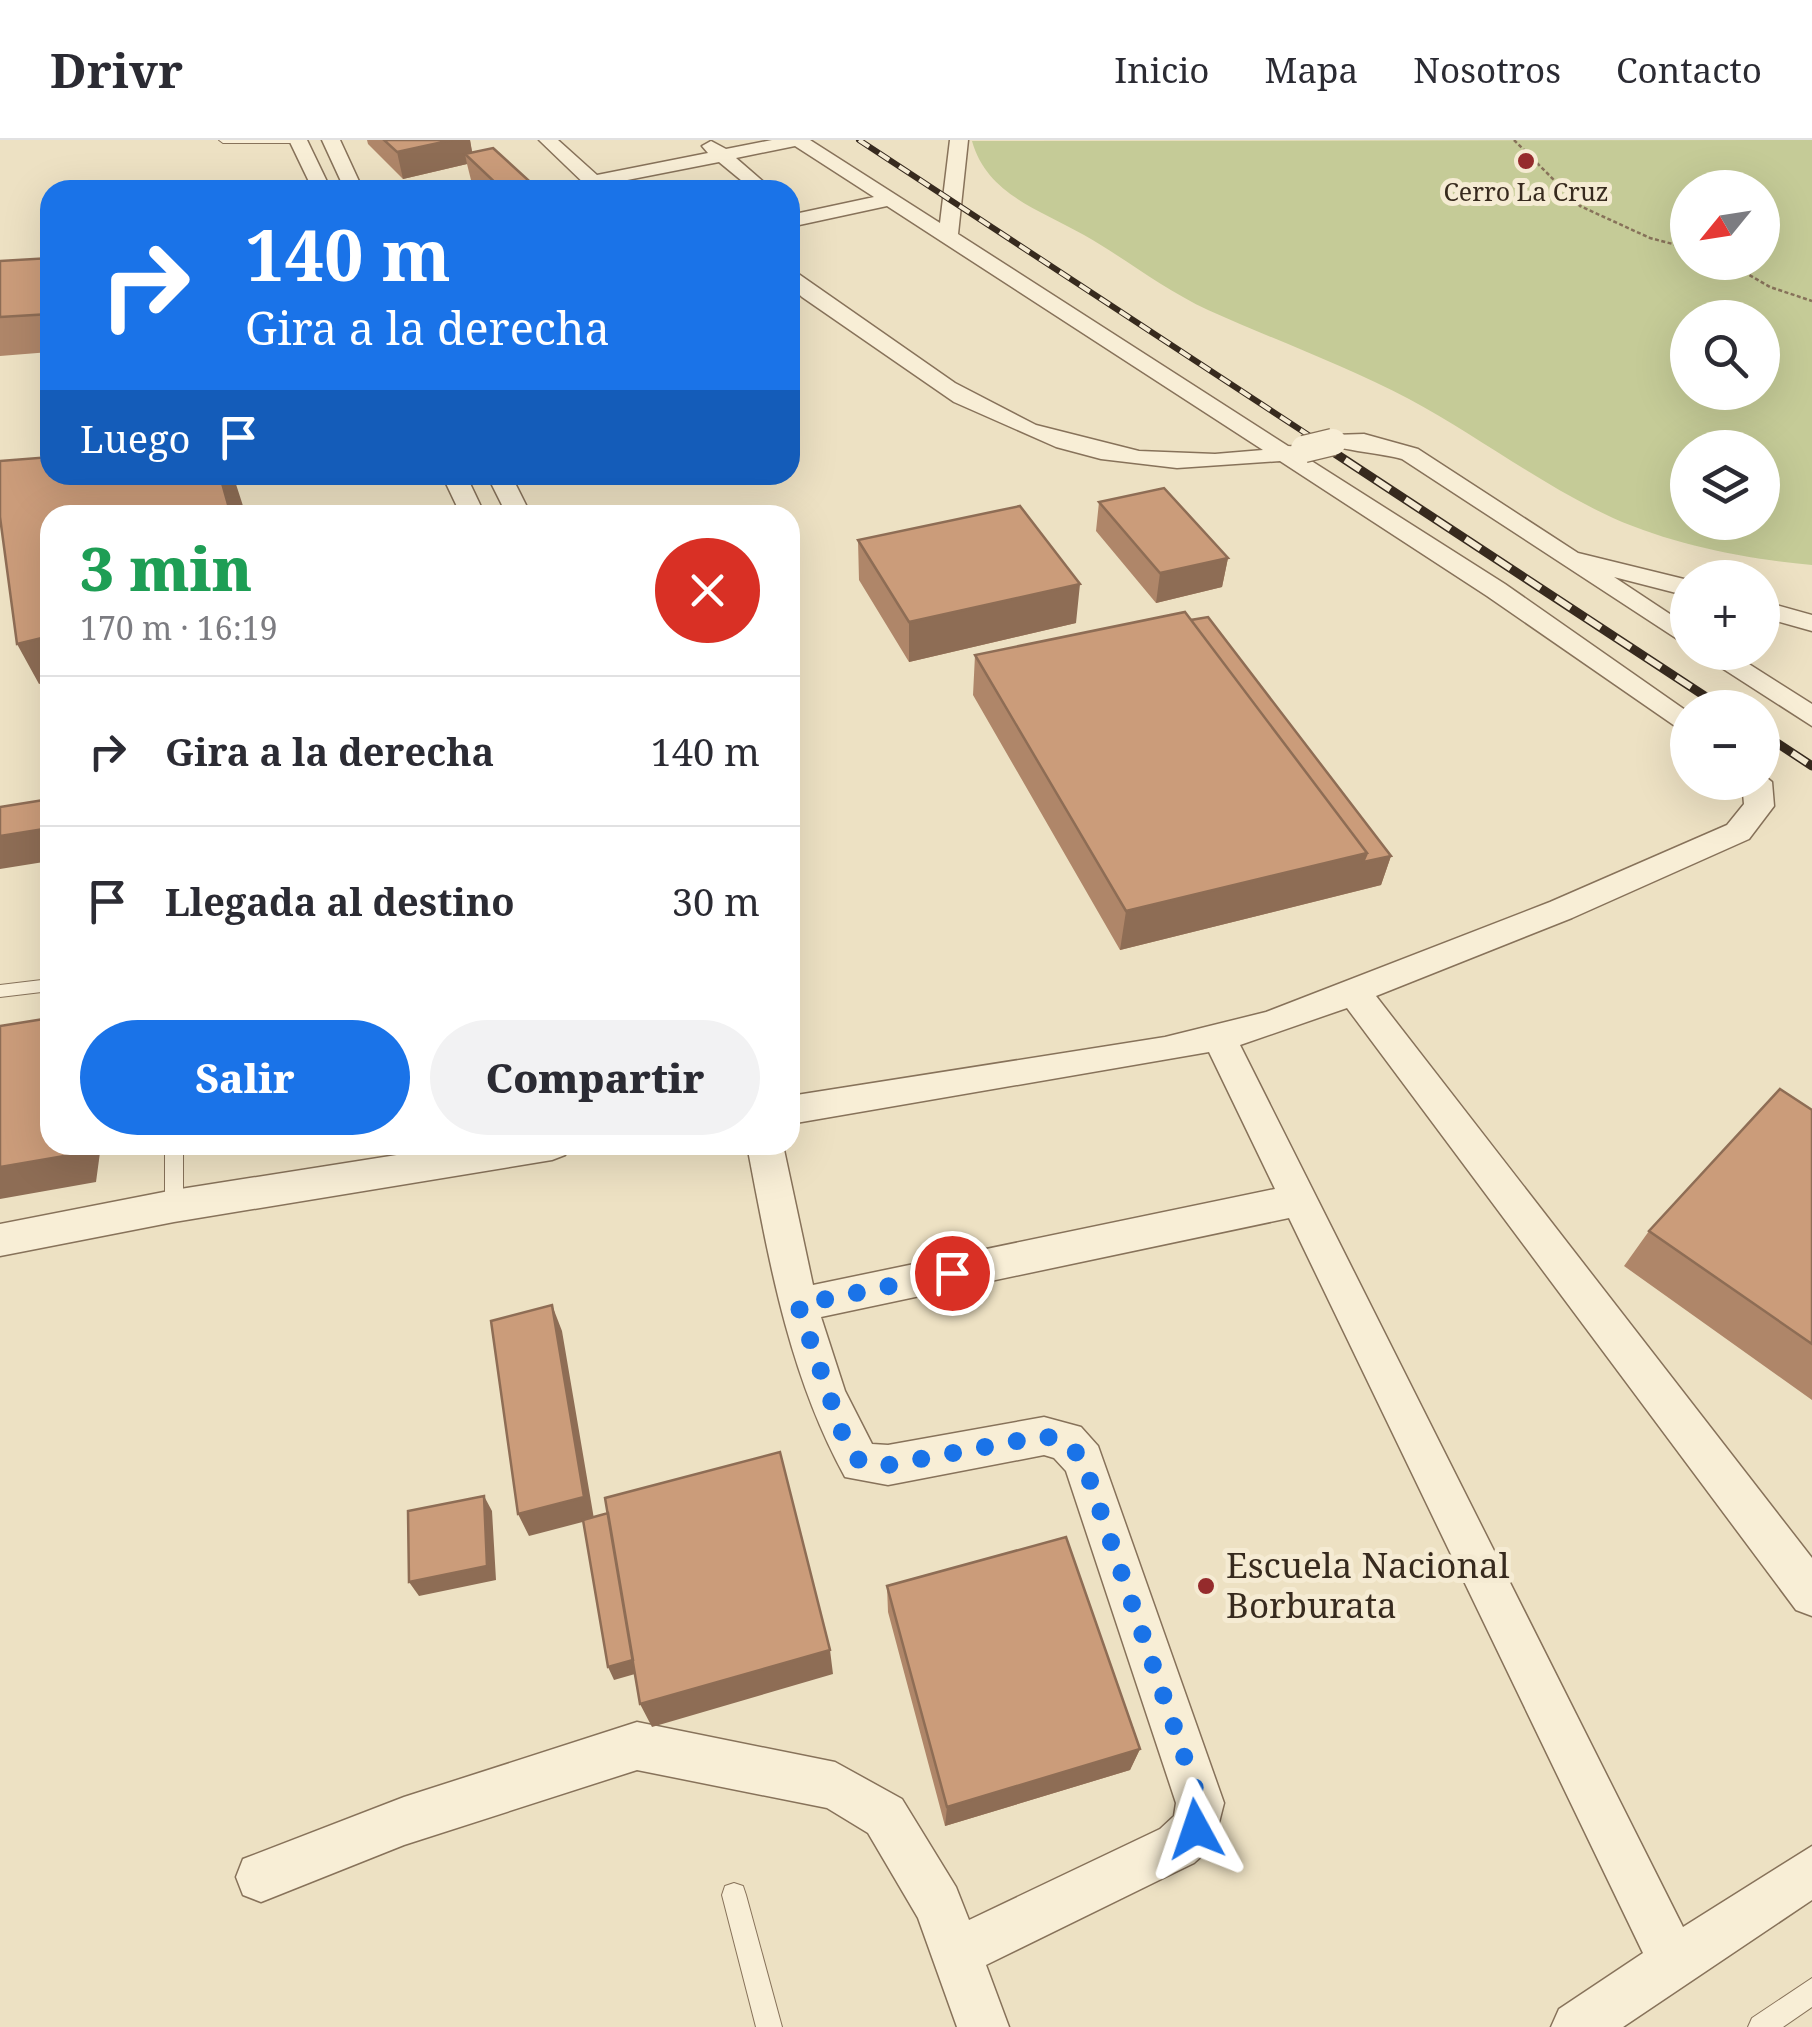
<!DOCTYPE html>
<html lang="es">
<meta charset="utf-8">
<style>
:root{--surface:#fff;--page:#f2f2f3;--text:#2b2b33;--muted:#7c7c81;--line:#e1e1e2;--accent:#1a73e8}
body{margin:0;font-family:"Noto Serif",serif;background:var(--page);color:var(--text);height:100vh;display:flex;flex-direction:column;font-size:38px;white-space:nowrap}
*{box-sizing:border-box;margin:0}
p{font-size:32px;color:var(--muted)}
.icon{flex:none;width:55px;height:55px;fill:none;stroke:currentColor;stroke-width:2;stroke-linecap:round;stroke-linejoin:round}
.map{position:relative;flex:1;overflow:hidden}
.side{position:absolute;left:40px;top:365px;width:760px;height:650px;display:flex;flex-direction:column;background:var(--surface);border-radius:30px;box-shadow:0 10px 40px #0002}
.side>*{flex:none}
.banner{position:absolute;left:40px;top:40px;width:760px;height:305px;border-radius:30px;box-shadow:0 10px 40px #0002;background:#1a73e8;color:#fff;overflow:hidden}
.needle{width:65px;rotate:240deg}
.tools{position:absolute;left:1670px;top:30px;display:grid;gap:20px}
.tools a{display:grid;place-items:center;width:110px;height:110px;border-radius:50%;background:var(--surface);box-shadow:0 10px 40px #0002;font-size:50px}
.pin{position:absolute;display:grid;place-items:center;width:85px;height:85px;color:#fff;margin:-42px;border:5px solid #fff;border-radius:50%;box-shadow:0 2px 10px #0007}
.me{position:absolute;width:110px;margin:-55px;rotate:355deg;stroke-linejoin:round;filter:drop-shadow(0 0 8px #0008)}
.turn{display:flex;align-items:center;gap:35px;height:210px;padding:0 40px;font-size:45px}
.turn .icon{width:130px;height:130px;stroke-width:2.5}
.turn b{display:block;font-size:70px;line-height:85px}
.then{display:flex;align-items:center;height:95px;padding:0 40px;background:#0003;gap:20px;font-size:38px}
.round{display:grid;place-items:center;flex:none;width:105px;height:105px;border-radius:52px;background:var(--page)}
.head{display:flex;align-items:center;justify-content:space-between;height:170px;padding:0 40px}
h1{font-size:60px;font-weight:800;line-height:75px;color:#1e9e55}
.cta{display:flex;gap:20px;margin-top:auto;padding:20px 40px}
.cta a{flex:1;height:115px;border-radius:60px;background:var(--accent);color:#fff;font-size:40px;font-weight:800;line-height:115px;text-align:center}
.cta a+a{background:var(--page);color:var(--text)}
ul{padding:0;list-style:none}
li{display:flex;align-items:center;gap:30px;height:150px;padding:0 40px;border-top:2px solid var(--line)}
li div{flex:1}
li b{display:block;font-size:38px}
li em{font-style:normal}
header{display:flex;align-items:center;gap:60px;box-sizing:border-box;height:140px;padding:0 50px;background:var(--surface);border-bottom:2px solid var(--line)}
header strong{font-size:48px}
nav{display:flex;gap:55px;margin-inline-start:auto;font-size:35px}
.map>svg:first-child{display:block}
.green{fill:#c5cb97;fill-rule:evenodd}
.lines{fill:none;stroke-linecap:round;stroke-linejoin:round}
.service-casing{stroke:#87725a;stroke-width:2}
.minor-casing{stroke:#87725a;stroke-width:3}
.path{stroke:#87725a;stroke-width:2.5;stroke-dasharray:4 2.5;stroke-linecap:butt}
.service{fill:#f8eed6;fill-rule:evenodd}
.minor{fill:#f8eed6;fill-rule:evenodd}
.rail-far1-casing{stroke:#372a1e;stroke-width:6}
.rail-casing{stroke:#372a1e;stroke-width:9}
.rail-far1{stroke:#f5ebd3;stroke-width:4;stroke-dasharray:12;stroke-linecap:butt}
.rail{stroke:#f5ebd3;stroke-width:6;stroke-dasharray:18;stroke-linecap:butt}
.minor-bridge-casing{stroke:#87725a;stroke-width:29;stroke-linecap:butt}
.minor-bridge{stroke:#f8eed6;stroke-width:26}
.wall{fill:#af8669}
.shaded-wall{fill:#8e6d55}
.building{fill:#cb9c7a;stroke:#8e6d55;stroke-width:2.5}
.route{stroke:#1a73e8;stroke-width:18;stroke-dasharray:0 32.4}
.poi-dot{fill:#952b2c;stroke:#f5ebd3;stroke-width:4}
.labels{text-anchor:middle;stroke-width:10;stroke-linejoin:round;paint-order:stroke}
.far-poi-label{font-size:25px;fill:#372a1e;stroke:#f5ebd3}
.near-poi-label{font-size:35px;fill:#372a1e;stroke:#f5ebd3;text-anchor:start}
</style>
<header>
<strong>Drivr</strong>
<nav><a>Inicio</a><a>Mapa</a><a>Nosotros</a><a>Contacto</a></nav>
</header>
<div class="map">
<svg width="1812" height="1887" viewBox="0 0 1812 1887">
<rect width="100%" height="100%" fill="#ede1c3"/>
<!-- green -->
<path class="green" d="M1812 0V425C1746 419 1674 405 1613 378 1541 345 1478 296 1409 259 1344 225 1275 200 1208 170 1163 149 1126 119 1084 95 1041 70 987 55 972 1ZM1688 48H1762V122H1688ZM1688 178H1762V252H1688ZM1688 308H1762V382H1688Z"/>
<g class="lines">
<!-- service casing -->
<g class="service-casing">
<path id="service" d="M219 0H302L298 3H223Z
M50 839V851L0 857V845Z
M165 1005H183V1066L181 1072 174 1074 167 1072 165 1066Z
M734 1743 743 1746 746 1755 782 1887H756L722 1755 725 1746Z
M1812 1838V1867L1783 1887H1748L1752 1878Z"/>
</g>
<!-- minor casing -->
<g class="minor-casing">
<path id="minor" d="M289 0H307L331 50H313Z
M322 0H340L363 50H345Z
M539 0H558L597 35 708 13 702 6 711 1 726 9 772 0H810L940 83 950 0H968L958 94 1288 306 1300 307 1302 315 1505 444 1688 572V595L1487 456 1280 321 1177 328 1101 319 1056 307 954 262 802 157 790 146V128L955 243 1036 285 1139 311 1215 314 1263 310 887 66 790 87V75L874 57 795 6 736 18 773 50H753L719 22 607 44 611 50H591Z
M1364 294 1418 309 1578 413 1688 440V456L1614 437 1688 486V506L1402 319C1385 314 1328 308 1321 302L1333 295Z
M442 335H466L485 375H461Z
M487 335H511L531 375H507Z
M1762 461 1812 475V491L1762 477Z
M1697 512H1730L1812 564V586Z
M1762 634 1772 642 1774 666 1749 699 1572 778 1376 856 1812 1418V1476L1796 1470 1347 868 1240 905 1683 1787 1812 1706V1760L1623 1887H1551L1559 1869 1643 1813 1289 1078 821 1177 845 1251 872 1304 888 1305 1044 1277 1081 1287 1098 1306 1224 1663 1213 1706 1194 1723 986 1825 1009 1887H957L918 1778 868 1693 827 1668 637 1630 404 1705 261 1762 243 1755 236 1737 243 1719 404 1657 637 1582 835 1622 902 1659 956 1747 969 1780 1160 1689 1174 1676 1176 1663 1066 1331 1054 1318 1044 1315 888 1345 845 1337C788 1233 769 1120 747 1005H783L813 1145 1275 1049 1209 912 790 984V956L1165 897 1266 872 1550 762 1727 685 1744 664 1742 642H1762Z
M460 1005H570L565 1015 552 1020 174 1082 0 1116V1084L174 1050Z"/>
</g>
<!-- path -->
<path class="path" d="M1514 0 1580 66 1650 98 1688 108
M1727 122 1770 147 1812 161"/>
<!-- service -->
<use href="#service" class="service"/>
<!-- minor -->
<use href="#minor" class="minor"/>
<!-- rail-far1 casing -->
<g class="rail-far1-casing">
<path id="rail-far1" d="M859 0 1319 302"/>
</g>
<!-- rail casing -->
<g class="rail-casing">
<path id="rail" d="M1315 300 1723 568
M1762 593 1812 626"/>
</g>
<!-- rail-far1 -->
<use href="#rail-far1" class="rail-far1"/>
<!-- rail -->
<use href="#rail" class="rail"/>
<!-- minor-bridge casing -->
<g class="minor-bridge-casing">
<path id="minor-bridge" d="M1304 309 1333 302"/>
</g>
<!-- minor-bridge -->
<use href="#minor-bridge" class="minor-bridge"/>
</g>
<!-- wall -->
<path class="wall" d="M367 0H470L472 13 539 50H481L471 40 467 24 403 39 368 4Z
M50 118V212L0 216V121Z
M1099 362 1228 418 1222 447 1156 463 1096 391Z
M858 400 1076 483 909 522 859 440Z
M975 515 1391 716 1381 745 1120 810 973 555Z
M1812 970V1260L1624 1126 1649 1091Z
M887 1446 1140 1609 1130 1630 945 1686 888 1472Z"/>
<!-- shaded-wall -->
<path class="shaded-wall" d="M452 0H470L474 22 465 14 467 24 403 39 397 12Z
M233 335 245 372 231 375 220 336Z
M1228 418 1222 447 1156 463 1160 433Z
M1080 444 1076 483 909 522V482Z
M50 496V541L39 544 17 504Z
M50 688V721L0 729V696Z
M1367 713 1391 716 1381 745 1120 810 1126 771Z
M77 1005H101L96 1042 0 1059V1027Z
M552 1165 562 1191 594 1379 529 1396 518 1374Z
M484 1356 492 1371 496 1440 419 1456 409 1442Z
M830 1510 833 1534 652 1587 640 1564Z
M636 1519 642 1532 614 1540 608 1527Z
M1140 1609 1130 1630 945 1686 947 1667Z"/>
<!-- building -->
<path class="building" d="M384 0H452L397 12Z
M493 8 539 50H503L465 14Z
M50 118V174L0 177V121Z
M50 317V335H222L220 336 231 375H50V496L17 504 0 377V321Z
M1164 348 1228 418 1160 433 1099 362Z
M1020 366 1080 444 909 482 858 400Z
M1185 472 1367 713 1126 771 975 515Z
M1208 477 1391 716 1363 722 1367 713 1191 480Z
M50 659V688L0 696V667Z
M50 878V1005H77L76 1014 0 1027V886Z
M1780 949 1812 970V1204L1649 1091Z
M552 1165 584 1357 518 1374 491 1181Z
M780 1312 830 1510 640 1564 605 1358Z
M484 1356 487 1426 409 1442 408 1371Z
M608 1373 633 1520 608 1527 583 1380Z
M1066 1397 1140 1609 947 1667 887 1446Z"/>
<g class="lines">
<!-- route -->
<path class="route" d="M952 1133 798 1165 844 1298 860 1322 888 1325 1044 1296 1066 1302 1083 1320 1200 1663 1196 1689"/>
</g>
<!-- markers -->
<g class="poi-dot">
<circle cx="1526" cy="21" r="10"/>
<circle cx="1206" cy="1446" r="10"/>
</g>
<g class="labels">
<!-- far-poi labels -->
<g class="far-poi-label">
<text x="1526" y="61">Cerro La Cruz</text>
</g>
<!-- near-poi labels -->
<g class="near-poi-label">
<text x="1226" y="1438">Escuela Nacional<tspan x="1226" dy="40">Borburata</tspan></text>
</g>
</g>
</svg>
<div class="tools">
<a><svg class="needle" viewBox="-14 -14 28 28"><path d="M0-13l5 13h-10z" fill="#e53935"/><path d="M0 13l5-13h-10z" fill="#7c7c81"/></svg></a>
<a><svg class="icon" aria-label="search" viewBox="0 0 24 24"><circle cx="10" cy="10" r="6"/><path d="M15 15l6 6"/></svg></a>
<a><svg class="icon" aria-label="layers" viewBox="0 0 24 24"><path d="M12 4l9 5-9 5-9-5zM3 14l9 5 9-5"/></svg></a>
<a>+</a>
<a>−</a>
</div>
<div class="pin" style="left:952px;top:1133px;background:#d93025"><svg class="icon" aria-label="arrive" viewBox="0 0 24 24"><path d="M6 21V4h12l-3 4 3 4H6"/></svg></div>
<svg class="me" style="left:1196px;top:1689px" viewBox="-20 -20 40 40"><path d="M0-17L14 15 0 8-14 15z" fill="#1a73e8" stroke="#fff" stroke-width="4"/></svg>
<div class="banner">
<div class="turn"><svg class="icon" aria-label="right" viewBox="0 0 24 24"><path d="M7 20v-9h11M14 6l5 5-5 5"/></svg><div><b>140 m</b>Gira a la derecha</div></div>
<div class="then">Luego<svg class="icon" aria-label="arrive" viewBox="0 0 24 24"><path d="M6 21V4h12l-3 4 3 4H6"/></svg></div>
</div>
<section class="side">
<div class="head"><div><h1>3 min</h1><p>170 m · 16:19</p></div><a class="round" style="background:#d93025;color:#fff"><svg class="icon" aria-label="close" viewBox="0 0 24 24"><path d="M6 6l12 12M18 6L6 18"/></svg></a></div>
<ul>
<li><svg class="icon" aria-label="right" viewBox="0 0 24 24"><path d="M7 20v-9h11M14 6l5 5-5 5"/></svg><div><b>Gira a la derecha</b></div><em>140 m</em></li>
<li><svg class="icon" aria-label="arrive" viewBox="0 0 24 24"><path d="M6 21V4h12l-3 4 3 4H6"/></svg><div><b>Llegada al destino</b></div><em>30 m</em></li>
</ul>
<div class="cta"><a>Salir</a><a>Compartir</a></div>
</section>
</div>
